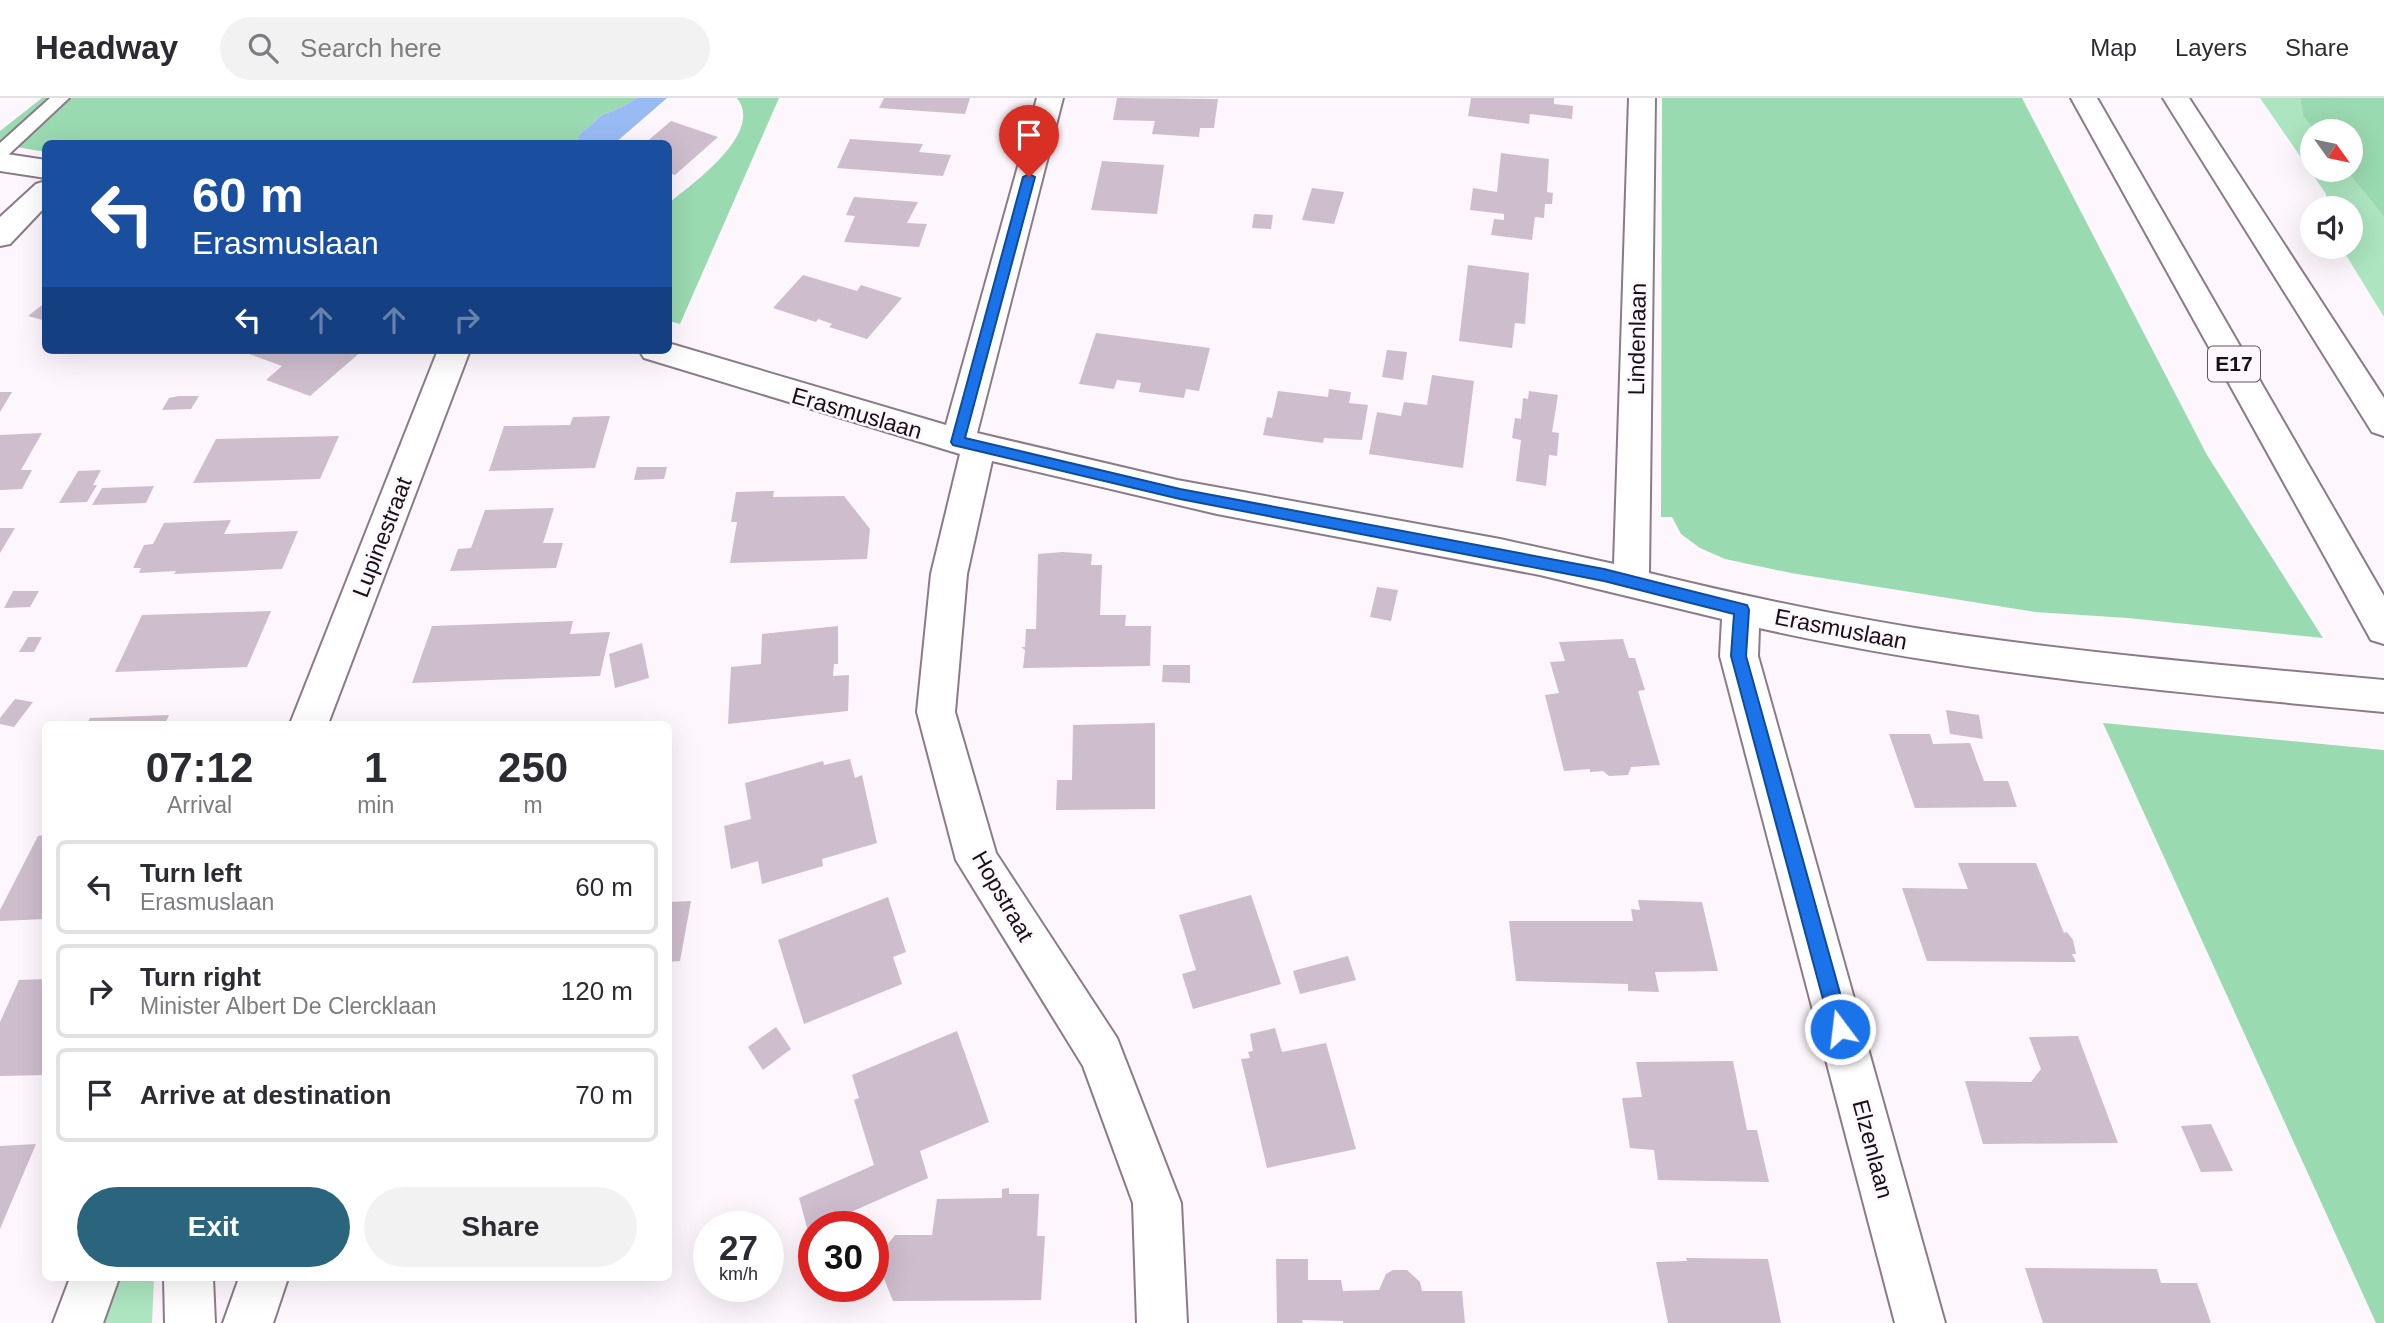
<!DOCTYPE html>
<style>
:root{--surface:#fff;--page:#f2f2f3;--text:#2b2b33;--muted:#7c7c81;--line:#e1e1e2;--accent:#2a657d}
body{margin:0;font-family:Helvetica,sans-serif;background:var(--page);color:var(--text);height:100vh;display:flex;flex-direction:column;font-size:26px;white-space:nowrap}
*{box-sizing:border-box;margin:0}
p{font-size:23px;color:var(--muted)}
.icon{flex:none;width:38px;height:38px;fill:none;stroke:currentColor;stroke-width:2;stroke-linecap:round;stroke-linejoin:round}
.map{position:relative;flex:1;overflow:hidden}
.drawer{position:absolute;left:42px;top:623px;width:630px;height:560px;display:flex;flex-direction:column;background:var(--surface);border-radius:10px;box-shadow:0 7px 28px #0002}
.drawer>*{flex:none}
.top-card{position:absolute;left:42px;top:42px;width:630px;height:214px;border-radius:10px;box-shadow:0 7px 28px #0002;background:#1a4fa0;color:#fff;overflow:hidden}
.needle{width:46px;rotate:123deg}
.tools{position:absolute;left:2300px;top:21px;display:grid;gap:14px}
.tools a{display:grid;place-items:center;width:63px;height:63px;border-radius:50%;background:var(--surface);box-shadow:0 7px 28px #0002;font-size:35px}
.speed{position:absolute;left:693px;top:1113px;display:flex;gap:14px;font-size:35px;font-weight:700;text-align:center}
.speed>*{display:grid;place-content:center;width:91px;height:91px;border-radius:50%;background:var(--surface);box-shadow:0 7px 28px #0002;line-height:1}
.speed small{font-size:18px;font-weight:400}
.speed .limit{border:10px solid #d22;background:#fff;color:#111}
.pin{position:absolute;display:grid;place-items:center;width:60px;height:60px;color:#fff;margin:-72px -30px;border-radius:50% 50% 50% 0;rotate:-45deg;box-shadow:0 0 7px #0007}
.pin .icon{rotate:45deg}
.me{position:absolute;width:77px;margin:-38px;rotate:345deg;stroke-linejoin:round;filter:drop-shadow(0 0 5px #0008)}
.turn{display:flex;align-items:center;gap:24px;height:147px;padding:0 35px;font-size:32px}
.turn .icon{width:91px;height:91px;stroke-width:2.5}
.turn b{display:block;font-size:49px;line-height:60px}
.lanes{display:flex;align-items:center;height:66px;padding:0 35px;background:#0003;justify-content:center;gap:35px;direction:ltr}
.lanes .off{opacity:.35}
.eta{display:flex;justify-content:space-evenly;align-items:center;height:119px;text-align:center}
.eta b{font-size:42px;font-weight:800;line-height:49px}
.primary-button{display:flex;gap:14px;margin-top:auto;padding:14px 35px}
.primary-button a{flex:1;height:80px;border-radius:42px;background:var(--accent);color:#fff;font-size:28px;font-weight:800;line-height:80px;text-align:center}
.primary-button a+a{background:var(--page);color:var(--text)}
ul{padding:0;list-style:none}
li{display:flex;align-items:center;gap:21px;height:94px;margin:0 14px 10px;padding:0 21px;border:4px solid var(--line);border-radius:10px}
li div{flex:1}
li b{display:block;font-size:26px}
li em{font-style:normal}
header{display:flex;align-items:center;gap:42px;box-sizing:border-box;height:98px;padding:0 35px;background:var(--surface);border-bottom:2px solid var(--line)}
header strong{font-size:33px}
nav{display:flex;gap:38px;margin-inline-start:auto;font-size:24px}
.search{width:490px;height:63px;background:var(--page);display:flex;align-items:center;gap:18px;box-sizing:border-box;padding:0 24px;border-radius:38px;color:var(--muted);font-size:26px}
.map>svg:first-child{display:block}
.green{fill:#ace5bf}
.forest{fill:#9adab0}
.water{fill:#98bbf3}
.building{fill:#cebdcd}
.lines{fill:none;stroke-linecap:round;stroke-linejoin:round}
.lane-casing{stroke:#8b7b89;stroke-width:4}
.street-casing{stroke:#8b7b89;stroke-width:4}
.highway-casing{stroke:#8b7b89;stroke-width:4}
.lane{fill:#fff;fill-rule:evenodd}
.street{fill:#fff;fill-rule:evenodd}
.highway{fill:#fff;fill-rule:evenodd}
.route{fill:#1a73e8;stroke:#114b97;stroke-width:2}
.labels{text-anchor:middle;stroke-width:5;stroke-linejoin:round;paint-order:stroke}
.shield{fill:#fdf6fc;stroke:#5c565b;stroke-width:2}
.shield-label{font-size:21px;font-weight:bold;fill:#171116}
.street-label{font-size:23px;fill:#171116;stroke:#fdf6fc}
</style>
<header>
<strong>Headway</strong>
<div class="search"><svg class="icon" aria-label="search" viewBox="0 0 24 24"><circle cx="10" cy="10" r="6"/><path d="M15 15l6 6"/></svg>Search here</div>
<nav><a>Map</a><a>Layers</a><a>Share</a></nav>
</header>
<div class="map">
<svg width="2384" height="1225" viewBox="0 0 2384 1225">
<rect width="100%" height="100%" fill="#fdf6fc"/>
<!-- green -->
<path class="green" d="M2260 0H2300L2303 18 2315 33H2312V72H2346L2384 119V219L2341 149H2350V110H2326V96Z
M109 1180H154L152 1225H92Z"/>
<!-- forest -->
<path class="forest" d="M42 0H637L622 9 602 17 579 37V45L46 46 45 54 0 46V33Z
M737 0H779L680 226 669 223V105C691 87 765 35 737 0Z
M1662 0H2022L2207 357 2323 540 2128 520 2035 514 1791 475 1725 461 1700 450 1681 436 1672 419H1661Z
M2300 0H2384V119L2346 72H2350V33H2315L2303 18Z
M2103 625 2384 652V1225H2376Z"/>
<!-- water -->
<path class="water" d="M637 0H667L615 45H579V37L602 17 622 9Z"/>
<!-- building -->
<path class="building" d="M884 0H970L965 16 879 10Z
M1117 0 1218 1 1214 30H1200L1199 39 1152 36 1155 23 1113 22Z
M1471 0H1554V6L1573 8 1572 21 1530 16 1529 26 1468 18Z
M671 23 718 39 675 77 668 75V46H644Z
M850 41 923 46 919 54 951 57 943 78 837 70Z
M1501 55 1549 61 1547 94 1553 95 1552 106H1545L1544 120 1535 119 1532 142 1491 137 1494 121 1504 122V116L1470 112 1473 90 1497 94Z
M1102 63 1164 67 1157 116 1091 112Z
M1312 90 1344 94 1334 126 1302 122Z
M854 99 918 104 907 125 927 126 919 149 844 144 855 118 846 117Z
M1254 116 1273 117 1271 131 1252 130Z
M1468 167 1529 175 1525 226 1515 225 1512 250 1459 243Z
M803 177 857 193 861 187 902 200 867 241 829 229 832 226 818 221 816 224 773 210Z
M46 204V223L28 218Z
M1096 235 1210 250 1199 293 1186 291 1184 300 1139 294 1141 285 1117 282 1114 291 1079 286Z
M246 252H363L310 298 266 282 282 268 244 254Z
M1387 252 1407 254 1403 282 1382 279Z
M1432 277 1474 283 1463 370 1369 356 1377 314 1401 318 1404 304 1427 307Z
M1329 291 1351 294 1349 305 1368 307 1362 342 1324 340 1323 345 1263 337 1267 319 1272 320 1278 293 1328 299Z
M1529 293 1558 297 1552 334 1559 335 1557 358 1549 357 1546 388 1516 383 1521 342 1512 340 1515 320 1521 321 1523 300 1528 301Z
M0 294H12L0 314Z
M179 298H199L191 311 162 312 169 300Z
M610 318 595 370 489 373 504 328 570 327 573 319Z
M42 335 21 372H32L22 391 0 392V337Z
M339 338 320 381 193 385 216 341Z
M637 369H667L664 381 634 382Z
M101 372 93 387H97L87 404 59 405 78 373Z
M154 388 146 405 92 407 102 390Z
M774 393 773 399 844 398 870 431 867 461 730 465 737 424H731L736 394Z
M554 410 543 445H563L556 470 450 473 458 451 471 450 485 412Z
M231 422 224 436 298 433 282 471 174 476 176 473 139 475 141 470H133L144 447 153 446 164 425Z
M0 430H15L0 455Z
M1063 454 1092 456 1091 467H1102L1100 517H1126L1125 528H1151L1150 568 1023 570 1025 552 1021 549H1025L1026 531H1036L1038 456Z
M1377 489 1398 492 1391 523 1370 519Z
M13 493H39L30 509 4 510Z
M271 513 247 569 115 574 142 517Z
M573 523 570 536 610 534 600 578 412 585 432 528Z
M838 528V566H834L833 578 849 577 848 613 728 626 731 569 761 566 762 536Z
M28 539H42L34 554H19Z
M1623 541 1629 560H1635L1645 592 1638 593 1660 667 1631 669 1628 677 1609 678 1603 673 1590 674V671L1564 673 1545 597 1559 595 1550 564 1565 563 1559 544Z
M642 545 649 580 615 590 609 556Z
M1163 567H1190V585L1162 584Z
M15 601 33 604 14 629 0 626V620Z
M1946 612 1979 617 1983 641 1950 636Z
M169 617 165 626H87L90 620Z
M1155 625V711L1056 712 1057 682H1072L1073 627Z
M1889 636H1930L1933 646 1970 645 1984 683H2008L2017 709 1915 710Z
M850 661 855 680 862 677 877 745 822 761 823 768 762 786 758 763 731 771 724 728 751 721 745 685 823 663 824 667Z
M46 737V821L0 823V812L38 738Z
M1958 765H2036L2064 835 2067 834 2073 842 2076 856H2072L2076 864 1927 863 1902 790 1968 791Z
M1251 797 1281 886 1193 911 1182 876 1196 872 1179 817Z
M888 799 906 854 893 859 902 886 804 926 778 842Z
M1638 802 1702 804 1718 873 1655 874 1659 894 1628 893V886L1516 883 1509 823H1633L1631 811 1640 812Z
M691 803 680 863 668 864V804Z
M1348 858 1356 882 1300 896 1293 873Z
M46 881V977L0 978V924L19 882Z
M776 929 791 951 763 972 748 949Z
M1275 930 1282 954 1326 945 1356 1051 1267 1070 1241 961 1250 960 1248 954 1253 953 1250 936Z
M957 933 989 1024 920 1053 928 1080 808 1133 799 1100 874 1067 854 1002 859 1000 852 977Z
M2078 938 2118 1045 1983 1046 1965 983 2031 984 2041 971 2029 939Z
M1733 963 1747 1032H1757L1769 1084 1658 1082 1654 1052 1630 1050 1622 1000 1642 999 1636 964Z
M2211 1026 2233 1073 2201 1074 2181 1028Z
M36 1046 0 1131V1048Z
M1009 1090V1096H1039L1037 1138H1045L1041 1202 893 1203 876 1161 895 1137H932L937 1101 1002 1100V1091Z
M1686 1160 1768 1161 1781 1225H1668L1656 1164 1687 1163Z
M1276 1161H1308V1182H1341L1343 1193 1379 1192 1386 1176 1393 1172H1407L1420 1184 1422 1193H1462L1465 1225H1343V1223L1302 1222 1303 1225H1277Z
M2025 1170 2157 1171 2161 1185H2197L2211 1225H2043Z"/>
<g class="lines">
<!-- lane casing -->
<g class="lane-casing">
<path id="lane" d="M50 0H69L6 59 0 60V45Z"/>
</g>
<!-- street casing -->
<g class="street-casing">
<path id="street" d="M1037 0H1063L977 335 1177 382 1500 441 1614 466 1629 0H1655L1649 475C1752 500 1856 522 1961 537 2102 557 2243 569 2384 582V614C2175 594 1964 576 1759 530L1758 558 1945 1225H1895L1720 558 1722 521 1540 477 1217 416 992 363 967 476 955 614 996 755 1117 940 1181 1105 1187 1225H1137L1133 1105 1083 968 956 762 917 614 931 476 960 356 644 260 639 252H668V245L946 327Z
M0 55 46 62V80L0 73Z
M46 83V108L10 146 0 148V119L36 86Z
M438 252H470L328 626H290Z
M70 1180H119L103 1225H53Z
M164 1180H213L215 1225H165Z
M239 1180H288L273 1225H223Z"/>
</g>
<!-- highway casing -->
<g class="highway-casing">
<path id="highway" d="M2071 0H2097L2384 498V546L2371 542Z
M2163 0H2189L2384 300V338L2372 334Z"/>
</g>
<!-- lane -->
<use href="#lane" class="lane"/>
<!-- street -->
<use href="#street" class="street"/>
<!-- highway -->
<use href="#highway" class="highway"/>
</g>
<!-- route -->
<path class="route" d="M1029 76 1035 79 965 340 1180 391 1604 471 1747 507 1749 512 1746 558 1850 931 1847 938 1840 940 1834 938 1831 931 1731 558 1734 516 1604 483 1180 401 953 347 951 344 1023 79Z"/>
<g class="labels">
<!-- shield labels -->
<rect class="shield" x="2208" y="248.5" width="52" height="35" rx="5"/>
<g class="shield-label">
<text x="2234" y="273">E17</text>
</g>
<!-- street labels -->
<g class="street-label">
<text transform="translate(1637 241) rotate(-89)" y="8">Lindenlaan</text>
<text transform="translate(857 315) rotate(16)" y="8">Erasmuslaan</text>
<text transform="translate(382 439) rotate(-69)" y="8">Lupinestraat</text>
<text transform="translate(1841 531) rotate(11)" y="8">Erasmuslaan</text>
<text transform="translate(1003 798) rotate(60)" y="8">Hopstraat</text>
<text transform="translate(1873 1051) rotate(75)" y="8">Elzenlaan</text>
</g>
</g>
</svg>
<div class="tools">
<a><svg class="needle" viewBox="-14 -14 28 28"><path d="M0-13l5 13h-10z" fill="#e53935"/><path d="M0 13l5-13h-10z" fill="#7c7c81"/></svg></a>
<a><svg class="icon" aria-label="sound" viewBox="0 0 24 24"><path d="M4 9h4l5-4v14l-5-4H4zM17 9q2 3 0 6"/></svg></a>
</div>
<div class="speed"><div>27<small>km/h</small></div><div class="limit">30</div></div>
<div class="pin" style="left:1029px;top:79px;background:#d93025"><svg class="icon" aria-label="arrive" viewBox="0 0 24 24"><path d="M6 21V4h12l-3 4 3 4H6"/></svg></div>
<svg class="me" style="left:1840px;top:931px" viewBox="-20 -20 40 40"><circle r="17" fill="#1a73e8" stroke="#fff" stroke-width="3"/><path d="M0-11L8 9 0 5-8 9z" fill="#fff"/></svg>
<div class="top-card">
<div class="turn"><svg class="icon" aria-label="left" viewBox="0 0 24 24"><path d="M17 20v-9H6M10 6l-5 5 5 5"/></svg><div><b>60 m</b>Erasmuslaan</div></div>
<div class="lanes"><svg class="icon" aria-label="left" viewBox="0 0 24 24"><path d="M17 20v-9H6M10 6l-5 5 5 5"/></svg><svg class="icon off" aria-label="ahead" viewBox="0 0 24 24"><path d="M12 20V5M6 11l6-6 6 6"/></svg><svg class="icon off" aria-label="ahead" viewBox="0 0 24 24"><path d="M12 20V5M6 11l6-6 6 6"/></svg><svg class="icon off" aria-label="right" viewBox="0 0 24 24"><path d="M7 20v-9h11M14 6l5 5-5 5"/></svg></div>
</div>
<section class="drawer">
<div class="eta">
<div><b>07:12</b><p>Arrival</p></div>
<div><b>1</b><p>min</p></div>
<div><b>250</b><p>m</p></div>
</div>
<ul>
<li><svg class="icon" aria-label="left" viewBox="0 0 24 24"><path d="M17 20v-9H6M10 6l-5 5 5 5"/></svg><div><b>Turn left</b><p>Erasmuslaan</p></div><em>60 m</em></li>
<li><svg class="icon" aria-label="right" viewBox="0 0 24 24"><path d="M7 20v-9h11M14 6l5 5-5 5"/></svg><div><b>Turn right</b><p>Minister Albert De Clercklaan</p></div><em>120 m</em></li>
<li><svg class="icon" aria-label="arrive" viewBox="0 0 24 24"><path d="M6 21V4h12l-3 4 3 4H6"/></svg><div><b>Arrive at destination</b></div><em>70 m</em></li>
</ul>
<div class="primary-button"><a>Exit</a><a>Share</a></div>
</section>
</div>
